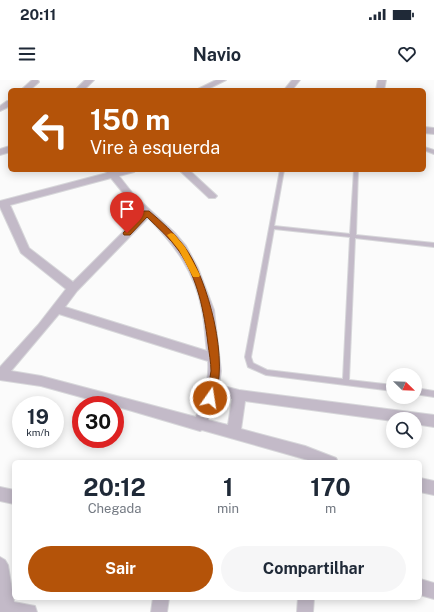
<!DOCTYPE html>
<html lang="pt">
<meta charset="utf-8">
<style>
:root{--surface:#fff;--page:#f6f6f7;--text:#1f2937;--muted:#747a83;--accent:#b45309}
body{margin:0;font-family:"Public Sans",sans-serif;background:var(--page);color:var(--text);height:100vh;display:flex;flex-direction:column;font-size:15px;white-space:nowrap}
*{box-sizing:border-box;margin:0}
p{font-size:13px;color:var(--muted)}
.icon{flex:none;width:22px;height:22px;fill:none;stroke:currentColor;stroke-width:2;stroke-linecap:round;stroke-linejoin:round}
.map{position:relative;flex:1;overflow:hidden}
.side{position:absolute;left:12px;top:380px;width:410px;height:140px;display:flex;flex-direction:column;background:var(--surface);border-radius:6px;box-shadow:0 2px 10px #0003}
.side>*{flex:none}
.top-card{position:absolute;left:8px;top:8px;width:418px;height:84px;border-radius:6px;box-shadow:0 2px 10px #0003;background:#b45309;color:#fff;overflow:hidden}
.needle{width:26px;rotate:113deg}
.controls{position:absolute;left:386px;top:288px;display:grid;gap:8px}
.controls a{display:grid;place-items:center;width:36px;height:36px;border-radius:50%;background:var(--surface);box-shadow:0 2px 10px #0003;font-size:20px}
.speed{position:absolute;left:12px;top:316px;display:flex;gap:8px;font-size:20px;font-weight:700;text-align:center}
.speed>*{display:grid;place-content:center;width:52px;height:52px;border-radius:50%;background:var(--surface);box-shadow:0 2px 10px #0003;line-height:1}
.speed small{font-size:10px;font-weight:400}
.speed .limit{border:6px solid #d22;background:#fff;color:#111}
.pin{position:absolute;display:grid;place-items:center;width:34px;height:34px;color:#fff;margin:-41px -17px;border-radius:50% 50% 50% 0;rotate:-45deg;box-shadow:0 0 4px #0007}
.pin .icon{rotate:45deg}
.me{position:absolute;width:44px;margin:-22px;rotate:13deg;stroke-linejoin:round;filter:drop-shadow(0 0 3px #0008)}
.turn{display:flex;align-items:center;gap:14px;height:84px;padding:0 16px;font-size:18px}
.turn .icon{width:52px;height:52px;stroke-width:2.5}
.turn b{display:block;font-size:28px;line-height:34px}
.eta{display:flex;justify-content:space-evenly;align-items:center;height:68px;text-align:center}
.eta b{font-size:24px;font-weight:700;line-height:28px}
.button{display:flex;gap:8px;margin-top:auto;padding:8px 16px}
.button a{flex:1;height:46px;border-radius:24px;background:var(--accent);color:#fff;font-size:16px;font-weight:700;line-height:46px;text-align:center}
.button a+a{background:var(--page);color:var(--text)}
.status{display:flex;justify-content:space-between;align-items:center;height:28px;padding:0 20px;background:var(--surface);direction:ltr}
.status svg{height:11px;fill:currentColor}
header{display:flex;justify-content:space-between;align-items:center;height:52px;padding:0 16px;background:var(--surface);font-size:18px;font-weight:700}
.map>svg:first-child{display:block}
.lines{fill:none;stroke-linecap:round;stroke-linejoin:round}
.service-casing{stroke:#d7d7da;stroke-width:2}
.minor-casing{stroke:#d7d7da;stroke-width:2}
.service{fill:#c3bac8;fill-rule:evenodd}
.minor{fill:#c3bac8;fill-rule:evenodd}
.route{fill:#b45309;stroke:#753606}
.slow{fill:#f59e0b}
</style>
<div class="status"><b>20:11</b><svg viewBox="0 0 49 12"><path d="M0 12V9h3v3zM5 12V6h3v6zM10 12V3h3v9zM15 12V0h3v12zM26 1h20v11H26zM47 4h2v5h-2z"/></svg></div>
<header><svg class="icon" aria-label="menu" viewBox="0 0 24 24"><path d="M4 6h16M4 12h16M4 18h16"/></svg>Navio<svg class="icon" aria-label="heart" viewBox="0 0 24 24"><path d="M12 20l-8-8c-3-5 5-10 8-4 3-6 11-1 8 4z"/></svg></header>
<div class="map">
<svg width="434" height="532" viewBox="0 0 434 532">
<rect width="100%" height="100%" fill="#fbfbfb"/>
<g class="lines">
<!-- service casing -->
<g class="service-casing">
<path id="service" d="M424 67 434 70V74L424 70Z
M280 90H284L274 146 350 154 354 90H358L356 155 434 163V167L355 158 349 300 393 305V311L266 295 248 287 245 277ZM274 149 350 157 343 299 267 290 253 283 251 277Z
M415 308 434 311V317L415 314Z"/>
</g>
<!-- minor casing -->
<g class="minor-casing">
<path id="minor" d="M32 0H38L39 2 30 10H21Z
M85 0H94L84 10H75Z
M216 0H226L206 10H196Z
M292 0H300L292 10H284Z
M378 0H386L384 10H376Z
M7 21H10V26L0 31V26Z
M424 47 434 48V54L424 53Z
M10 66V72L0 75V69Z
M104 90 115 91 136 90 134 92 119 96 134 115 175 153 186 166 198 188 214 230 221 291 219 305 239 310 434 335V347L415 344V339H393V341L245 321 241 349 305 366 336 378 338 382H315L202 350 200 351 115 326V325H110L41 306 0 300V287L38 245 66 209 21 173 0 127V121L107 93ZM111 98 128 119 142 133 73 202 29 168 10 125ZM148 138C175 165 195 192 202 230 205 244 205 258 207 271L65 227 77 211ZM59 234 208 281C210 301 202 318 196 337L41 296 11 291ZM216 315 232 319 228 345 208 340Z
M179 90H189L215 114 217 116 215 118H209Z
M420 398 434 401V415L420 412Z
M0 407 14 410V424L0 421Z
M0 477 5 480 8 485 14 522 35 526 37 532H0Z
M420 499 434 503V519L420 515Z
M153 518H169L167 532H151Z
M298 518H314L313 532H297Z"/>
</g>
<!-- service -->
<use href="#service" class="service"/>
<!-- minor -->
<use href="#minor" class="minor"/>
</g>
<!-- route -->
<path class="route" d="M144 131H149C162 142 174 153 184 166 208 198 231 285 213 321L210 323 206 321 205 318C207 310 210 300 211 291 211 283 209 272 208 264 204 231 198 199 179 171 170 158 158 148 147 137L130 155H124L123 153Z"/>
<!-- slow -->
<path class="slow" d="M171 153 174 154 185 167 200 195 199 197H193L179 170 167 155Z"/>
</svg>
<div class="controls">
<a><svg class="needle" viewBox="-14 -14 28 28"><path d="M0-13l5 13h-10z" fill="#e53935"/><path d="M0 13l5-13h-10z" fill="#747a83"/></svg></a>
<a><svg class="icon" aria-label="search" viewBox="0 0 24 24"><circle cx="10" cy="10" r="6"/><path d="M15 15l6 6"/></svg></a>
</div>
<div class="speed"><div>19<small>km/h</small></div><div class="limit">30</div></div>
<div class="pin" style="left:127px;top:153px;background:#d93025"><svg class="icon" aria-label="arrive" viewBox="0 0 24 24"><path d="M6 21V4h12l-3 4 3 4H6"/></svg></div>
<svg class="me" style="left:210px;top:318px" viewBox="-20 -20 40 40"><circle r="17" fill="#b45309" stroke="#fff" stroke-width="3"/><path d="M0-11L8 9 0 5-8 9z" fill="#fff"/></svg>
<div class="top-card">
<div class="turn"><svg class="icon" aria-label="left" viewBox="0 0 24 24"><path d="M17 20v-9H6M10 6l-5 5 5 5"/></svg><div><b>150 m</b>Vire à esquerda</div></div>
</div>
<section class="side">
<div class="eta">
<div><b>20:12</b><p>Chegada</p></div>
<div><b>1</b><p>min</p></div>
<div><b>170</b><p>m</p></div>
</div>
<div class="button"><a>Sair</a><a>Compartilhar</a></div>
</section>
</div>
